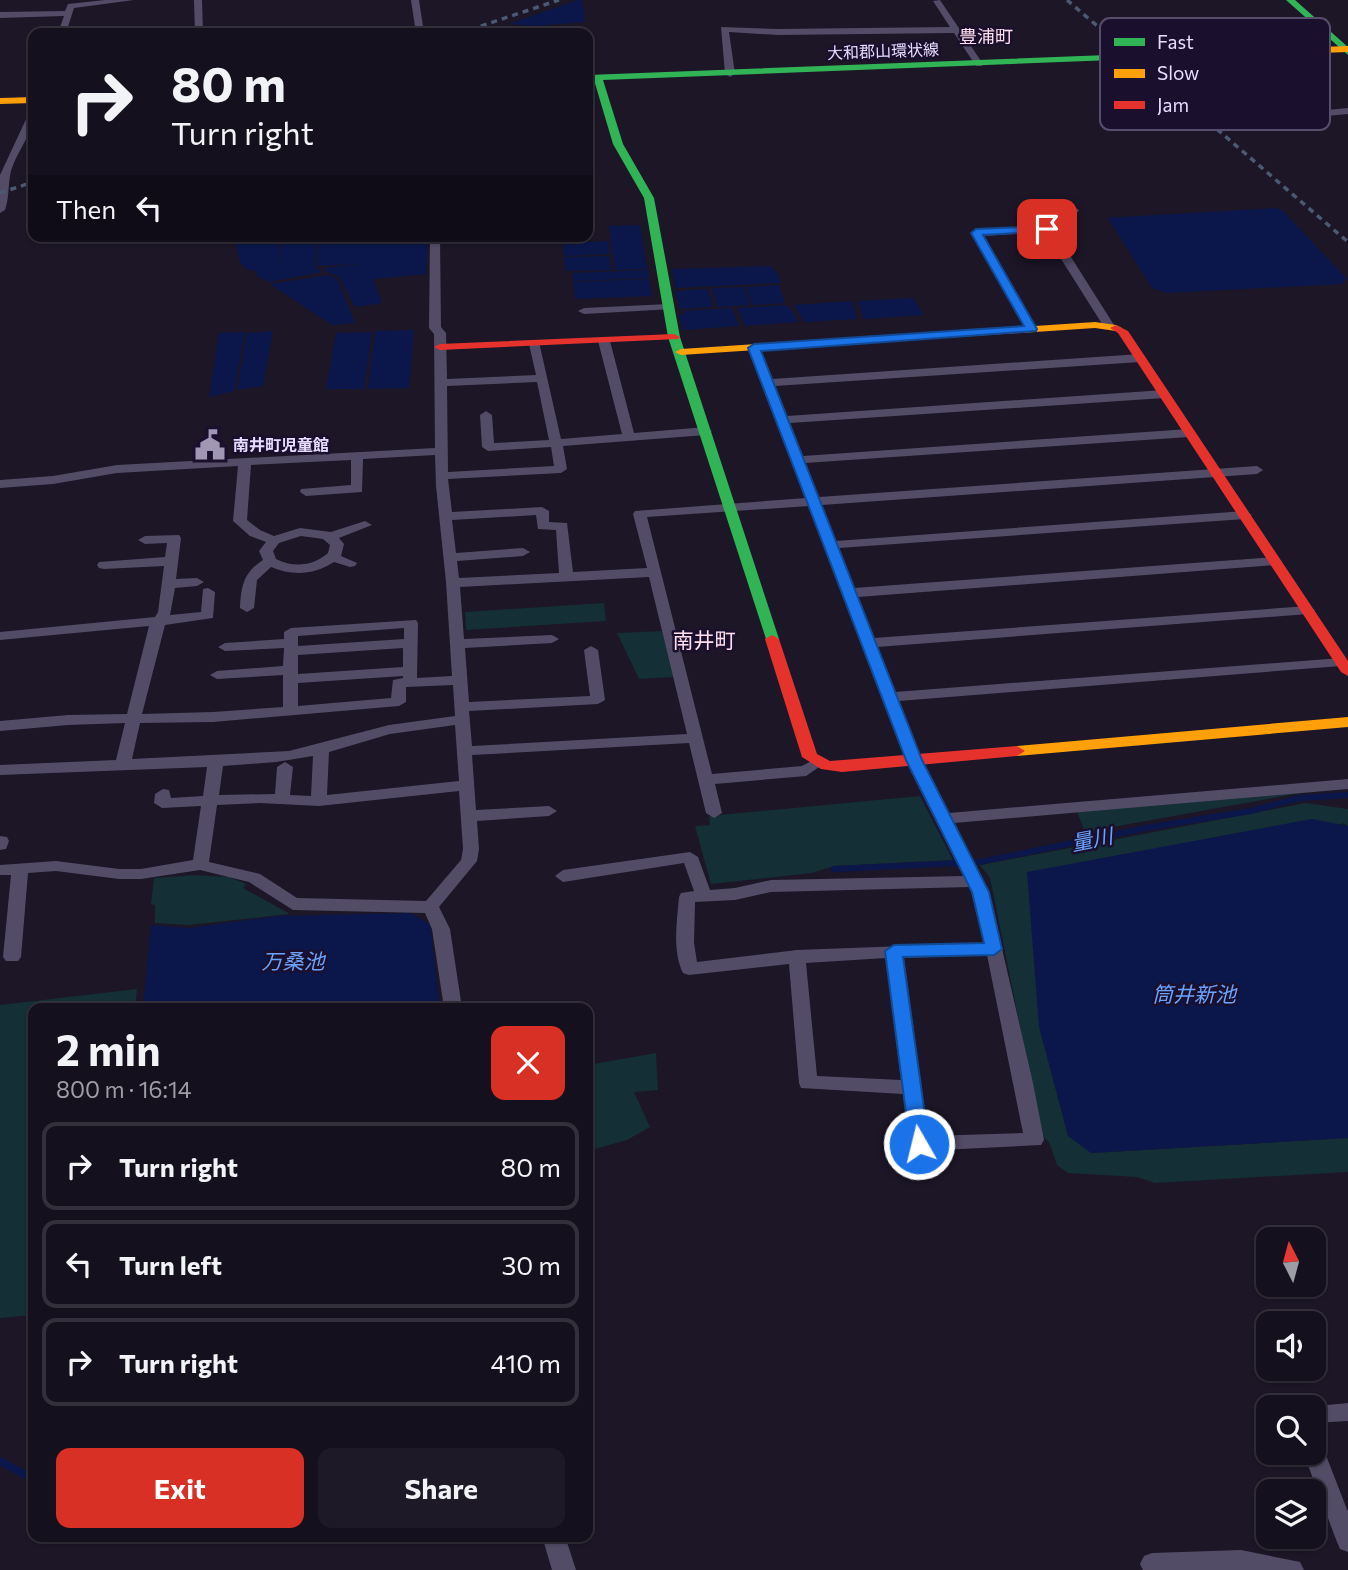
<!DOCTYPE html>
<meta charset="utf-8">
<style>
:root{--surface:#15101d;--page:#1e1926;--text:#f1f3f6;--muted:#9d9da4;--line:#34303b;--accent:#d93025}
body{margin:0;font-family:Commissioner,"Noto Sans JP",sans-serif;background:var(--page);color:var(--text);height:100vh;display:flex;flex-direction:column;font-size:26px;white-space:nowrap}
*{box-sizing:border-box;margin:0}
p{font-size:23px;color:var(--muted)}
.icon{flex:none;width:38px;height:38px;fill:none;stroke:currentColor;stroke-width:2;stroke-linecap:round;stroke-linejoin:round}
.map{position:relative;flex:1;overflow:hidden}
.panel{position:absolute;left:28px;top:1003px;width:565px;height:539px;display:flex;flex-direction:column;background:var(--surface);border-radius:14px;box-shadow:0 2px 5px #0004,0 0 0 2px var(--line)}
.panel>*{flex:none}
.guide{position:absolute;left:28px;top:28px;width:565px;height:214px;border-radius:14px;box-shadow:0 2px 5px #0004,0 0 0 2px var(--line);background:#15101d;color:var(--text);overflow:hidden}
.needle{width:46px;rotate:354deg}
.controls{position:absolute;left:1256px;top:1227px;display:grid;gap:14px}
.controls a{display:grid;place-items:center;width:70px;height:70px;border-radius:14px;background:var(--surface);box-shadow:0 2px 5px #0004,0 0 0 2px var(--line);font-size:35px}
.pin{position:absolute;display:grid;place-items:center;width:60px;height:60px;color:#fff;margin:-30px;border-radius:14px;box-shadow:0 4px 10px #0006}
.me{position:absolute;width:77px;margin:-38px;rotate:352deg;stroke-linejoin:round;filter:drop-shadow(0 0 5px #0008)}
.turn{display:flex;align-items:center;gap:24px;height:147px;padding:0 28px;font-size:32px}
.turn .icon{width:91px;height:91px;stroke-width:2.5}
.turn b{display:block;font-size:49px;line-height:60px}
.then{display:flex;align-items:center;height:66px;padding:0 28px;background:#0003;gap:14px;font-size:26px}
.round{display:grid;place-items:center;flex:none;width:74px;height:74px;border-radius:14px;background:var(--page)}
.summary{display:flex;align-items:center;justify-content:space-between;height:119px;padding:0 28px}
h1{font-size:42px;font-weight:700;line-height:52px}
.button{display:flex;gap:14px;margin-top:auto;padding:14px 28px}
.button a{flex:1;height:80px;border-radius:14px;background:var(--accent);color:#fff;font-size:28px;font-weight:700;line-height:80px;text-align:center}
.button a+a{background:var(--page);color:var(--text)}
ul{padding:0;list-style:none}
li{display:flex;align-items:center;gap:21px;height:88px;margin:0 14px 10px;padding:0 14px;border:4px solid var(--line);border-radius:14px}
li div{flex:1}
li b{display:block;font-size:26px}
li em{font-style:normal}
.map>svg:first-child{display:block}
.green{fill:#142f35}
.water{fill:#0b174a}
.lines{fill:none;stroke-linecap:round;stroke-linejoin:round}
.stream-far1{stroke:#0b174a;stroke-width:6}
.stream{stroke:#0b174a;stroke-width:8}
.street{fill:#524c67;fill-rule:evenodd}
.fast{fill:#30b455;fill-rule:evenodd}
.slow{fill:#ff9f0a;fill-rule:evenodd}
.jam{fill:#e5322d;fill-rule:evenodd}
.rail{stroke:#4b5972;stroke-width:3.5;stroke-dasharray:6 5;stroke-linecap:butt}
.route{fill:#1a73e8;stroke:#114b97;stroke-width:2}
.labels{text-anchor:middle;stroke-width:5;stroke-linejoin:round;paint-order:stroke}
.far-street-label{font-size:16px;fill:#e6dcff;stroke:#1a102d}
.far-poi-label{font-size:16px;font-weight:bold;fill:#e6dcff;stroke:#1a102d;text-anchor:start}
.far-neighbourhood-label{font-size:18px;fill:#ffdeee;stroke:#1a102d}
.neighbourhood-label{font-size:21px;fill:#ffdeee;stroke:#1a102d}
.water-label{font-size:21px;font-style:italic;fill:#6aa3ff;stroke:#1a102d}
.key{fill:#1a102d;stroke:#574d6c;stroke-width:2}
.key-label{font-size:19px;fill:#e6dcff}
</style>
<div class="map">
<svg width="1348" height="1570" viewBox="0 0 1348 1570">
<rect width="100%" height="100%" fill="#1c1627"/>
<!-- green -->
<path class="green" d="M604 603 606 621 466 630 465 612Z
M662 631 674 677 639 679 617 633Z
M1312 791 1085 832 1077 812Z
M920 796 953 860 834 866 812 873 711 884 695 826 710 825 709 816Z
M1306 803 1348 809V826L1342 823 1091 1153 1348 1138V1172L1155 1183 1137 1177 1068 1173 1057 1165 1050 1144 1042 1135 990 878 980 865Z
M194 875 229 877 246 884 243 888 290 914 188 925 155 923V905L151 904 154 878Z
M137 989 135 1008H33V1315L0 1318V1005Z
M656 1053 658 1090 634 1092 650 1127 627 1140 588 1151V1065Z"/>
<!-- water -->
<path class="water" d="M578 0H582L585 22 534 26 509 24Z
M1275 208 1282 210 1347 279 1342 284 1167 293 1152 288 1108 218H1104Z
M640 225 647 269 615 270 609 226Z
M318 236H428L426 274 373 279 382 303 355 307 339 277 327 272 324 268 362 264 317 266Z
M306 237 316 239 315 267 323 272 269 282 254 274 259 272 246 269 240 262 235 241 279 239 277 270 281 239Z
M608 241 610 254 564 256 563 243Z
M609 256 612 270 565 271 564 257Z
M770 266 778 274 781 283 675 288 672 269Z
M648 270 649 278 573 281 572 273Z
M328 275 337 279 355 323 332 325 270 284Z
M649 279 652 296 575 299 573 282Z
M779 285 785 303 752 305 746 287Z
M744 287 750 305 717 307 712 288Z
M708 289 713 307 680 309 675 291Z
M913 298 924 315 864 319 857 301Z
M852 301 857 319 804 322 794 305Z
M786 305 794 313 798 322 745 326 737 308Z
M732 308 739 326 683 330 679 314H684V311Z
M414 330 409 388 368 389 375 331Z
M273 331 263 386 237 390 247 333Z
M245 332 234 391 209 397 219 333Z
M372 332 364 389H326L336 333Z
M1312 819 1348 826V1138L1091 1153 1068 1136 1039 1027 1027 872Z
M410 913 430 924 440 1008H143L151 925 189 928 277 916Z"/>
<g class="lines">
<!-- stream-far1 -->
<path class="stream-far1" d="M834 869 980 862 1146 828 1251 811 1300 798 1348 795"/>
<!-- stream -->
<path class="stream" d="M0 1461 33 1479"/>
<!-- street -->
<path class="street" d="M105 0H134L74 8 66 33H58L64 16 0 18V12L65 11 68 4Z
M194 0H202L203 33H195Z
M411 0H419L424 33H416Z
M940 0 983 64 982 66H976L954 33 778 35 729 32 735 74 730 77 725 74 721 27 778 29 950 27 933 1Z
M1348 108V114L1284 120 1279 117 1284 114Z
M33 112C34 136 14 153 10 176 8 188 9 198 5 210L0 213V175L28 115Z
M1074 207 1079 210 1078 212 1045 216 1114 325 1104 327 1044 232 983 236 1037 329 1027 331 971 233 976 230 1040 226 1035 216 1038 210Z
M430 236H440L441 327 446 333 447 379 536 375 529 344 535 341 539 342 561 439 622 434 598 341 604 338 610 341 634 433 706 427 712 431 706 435 563 446 567 469 561 473 448 479 452 512 542 507 549 511V522L567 523 573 572 647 568 633 514 635 511 806 498 748 347 754 344 760 347 772 379 1140 354 1146 358 1140 362 775 386 787 416 1164 390 1170 394 1164 398 790 423 803 456 1189 429 1195 433 1189 437 805 463 819 497 1257 466 1263 470 1257 474 822 505 836 541 1245 511 1252 515 1245 519 839 548 854 588 1275 557 1282 561 1275 565 858 597 874 638 1308 606 1315 610 1308 614 877 647 895 692 1341 658 1348 662 1341 666 899 701 922 760 949 813 1348 779V789L954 823 989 892 1033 1083 1044 1140 1041 1145 919 1151 912 1149 909 1144 903 1094 801 1088 799 1083 789 964 689 975 683 973C672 951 677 921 679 897L681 893 694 891 684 863 563 882 555 876 563 870 690 852 698 857 710 890 735 888 771 880 964 876 906 760 809 506 647 517 712 774 802 766 817 758 825 763 806 776 715 784 722 813 714 818 706 813 689 743 472 755 476 810 549 806 557 811 549 816 477 821 479 849 477 861 439 907 450 929 462 1008H444L432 929 425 913 293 910 249 882 200 870 141 879H119L56 871 28 873 21 957 18 961H6L3 957 11 875H0V865L56 861 119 869H141L193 860 201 806 162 808 154 803 155 794 163 789 169 790 171 798 203 796 207 767 0 775V765L116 760 125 723 68 725 0 731V721L68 715 127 714 149 626 0 640V632L155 617 158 612 164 566 104 569 99 568 97 565 99 562 165 557 167 543 145 544 138 540 145 536 179 535 181 538 176 579 197 578 204 582 197 586 175 588 170 615 201 612 203 589 208 588 215 592 213 618 165 625 142 714 213 712 283 707V675L217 679 210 675 217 671 283 666 284 648 225 651 218 647 225 643 284 639V632L291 628 416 620 418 623 417 678 452 676 446 582 436 486 435 455 363 459 362 492 306 496 300 492 301 489 351 485V460L251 465 247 520 260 530 274 536 300 528 331 532 365 521 372 525 339 538 344 544 341 556 357 563 355 566 350 567 334 562C314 575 292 576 271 567L257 580 254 608 247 612 240 608C241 586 244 572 263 560L259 551 266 542 250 536 233 521 238 466 117 473 53 484 0 488V480L53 476 117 465 435 448 434 334 429 328ZM537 382 549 440 494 443 492 415 486 411 480 415 482 447 488 451 551 447 554 466 448 472 447 386ZM536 515 538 529 556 530 559 573 459 578 457 561 523 556 530 552 523 548 456 553 452 520ZM301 536 323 539 330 545 328 553C313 566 294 568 276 559L273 551 279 543ZM649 577 687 734 472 746 469 711 598 704 605 700 598 650 591 646 584 650 590 696 469 702 465 648 552 643 559 639 552 635 464 639 460 587ZM404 628V639L298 646V636ZM403 648V667L298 674V655ZM403 676V678L393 680 391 698 298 706V683ZM453 685 455 716 389 725 289 751 132 759 140 723 213 722 399 706 406 702V687ZM455 725 459 781 327 795 329 752 390 734ZM313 756 311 796 290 795 293 767 285 762 277 767 275 794 219 795 223 766 276 762ZM459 791 463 849 461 860 426 901 297 898 260 874 209 862 217 805 260 803 319 806ZM970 887 984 943 797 950 697 962 694 943 695 902 735 900 771 892ZM987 955 1023 1133 928 1136 904 958ZM886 958 901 1080 817 1076 806 963Z
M669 304 673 305V309L584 314 578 311 584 308Z
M0 836 7 837 9 841 6 849 0 850Z
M1348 1403V1421L1314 1423V1407H1307Z
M1314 1442 1322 1445 1348 1512V1552L1340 1549 1337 1542 1303 1452H1314Z
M542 1536H565L576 1570H552Z
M1241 1550 1300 1562 1304 1570H1143L1140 1564 1144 1556 1152 1553Z"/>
<!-- fast -->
<path class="fast" d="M1286 0H1295L1348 47V55Z
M1212 51 1216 54 1215 56 603 80 623 144 654 198 680 337 779 639 772 643 767 642 668 337 644 198 613 144 594 80 588 81V75Z"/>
<!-- slow -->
<path class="slow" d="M1348 46V52L1212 57 1208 54 1212 51Z
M33 97V103L0 104V98Z
M1095 322 1116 325 1122 328 1116 331 1095 328 681 355 675 352 681 349Z
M1348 717V727L1017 756 1009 751 1017 746Z"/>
<!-- jam -->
<path class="jam" d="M1116 325 1128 331 1348 661V676L1341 672 1118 333 1110 328Z
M674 334 680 337 678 339 440 350 434 347 440 344Z
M772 635 779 639 817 754 830 761 1017 746 1025 751 1017 756 842 772 821 769 802 757 765 639Z"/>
<!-- rail -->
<path class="rail" d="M1067 0 1348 242
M460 33 559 0
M0 193 33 182"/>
</g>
<!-- route -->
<path class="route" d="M1047 226 1051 227V231L983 235 1037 329 1036 331 761 351 922 760 989 892 1002 949 994 955 903 957 929 1144 926 1149 919 1151 912 1149 910 1144 885 951 894 945 984 943 972 892 906 760 748 348 754 344 1024 326 971 233 976 229Z"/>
<!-- icons -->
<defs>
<g id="civic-bare" transform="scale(2.415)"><path d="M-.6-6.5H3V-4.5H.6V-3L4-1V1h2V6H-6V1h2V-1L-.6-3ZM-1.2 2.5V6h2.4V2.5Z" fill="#9f97b3" stroke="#1a102d" stroke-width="2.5" paint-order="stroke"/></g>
</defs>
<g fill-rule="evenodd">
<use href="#civic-bare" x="210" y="445"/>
</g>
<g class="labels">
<!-- far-street labels -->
<g class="far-street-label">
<text transform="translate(883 51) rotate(-2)" y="6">大和郡山環状線</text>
</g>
<!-- far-poi labels -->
<g class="far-poi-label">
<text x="233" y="451">南井町児童館</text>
</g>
<!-- far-neighbourhood labels -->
<g class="far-neighbourhood-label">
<text x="986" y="43">豊浦町</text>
</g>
<!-- neighbourhood labels -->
<g class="neighbourhood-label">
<text x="704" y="648">南井町</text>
</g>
<!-- water labels -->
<g class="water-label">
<text transform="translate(1092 840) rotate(-11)" y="7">量川</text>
<text x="293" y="969">万桑池</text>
<text x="1194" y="1002">筒井新池</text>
</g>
</g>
<!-- legend -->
<rect x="1100" y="18" width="230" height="112" rx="10" class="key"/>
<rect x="1114" y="38" width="31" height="8" fill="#30b455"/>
<rect x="1114" y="69" width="31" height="9" fill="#ff9f0a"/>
<rect x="1114" y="101" width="31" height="8" fill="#e5322d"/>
<g class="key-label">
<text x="1157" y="49">Fast</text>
<text x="1157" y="80">Slow</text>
<text x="1157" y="112">Jam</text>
</g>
</svg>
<div class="controls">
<a><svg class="needle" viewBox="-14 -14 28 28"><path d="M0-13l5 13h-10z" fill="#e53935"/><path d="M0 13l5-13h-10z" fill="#9d9da4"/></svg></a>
<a><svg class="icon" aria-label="sound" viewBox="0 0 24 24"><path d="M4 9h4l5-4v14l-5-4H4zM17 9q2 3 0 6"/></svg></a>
<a><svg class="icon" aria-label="search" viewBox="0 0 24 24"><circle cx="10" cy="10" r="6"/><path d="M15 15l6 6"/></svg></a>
<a><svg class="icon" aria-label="layers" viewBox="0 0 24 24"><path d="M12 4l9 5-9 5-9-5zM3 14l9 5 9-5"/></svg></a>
</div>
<div class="pin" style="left:1047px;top:229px;background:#d93025"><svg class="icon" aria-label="arrive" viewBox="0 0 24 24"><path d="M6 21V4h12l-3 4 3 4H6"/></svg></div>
<svg class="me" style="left:919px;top:1144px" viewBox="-20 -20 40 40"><circle r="17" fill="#1a73e8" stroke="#fff" stroke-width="3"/><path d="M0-11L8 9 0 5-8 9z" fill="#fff"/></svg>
<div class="guide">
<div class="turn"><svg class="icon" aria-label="right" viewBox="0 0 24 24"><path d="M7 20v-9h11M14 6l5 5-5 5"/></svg><div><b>80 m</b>Turn right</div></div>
<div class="then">Then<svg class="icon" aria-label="left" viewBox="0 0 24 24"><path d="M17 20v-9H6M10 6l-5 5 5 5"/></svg></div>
</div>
<section class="panel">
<div class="summary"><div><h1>2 min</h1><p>800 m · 16:14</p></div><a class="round" style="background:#d93025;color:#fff"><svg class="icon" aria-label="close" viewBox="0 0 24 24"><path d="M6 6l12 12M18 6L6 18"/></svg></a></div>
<ul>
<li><svg class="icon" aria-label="right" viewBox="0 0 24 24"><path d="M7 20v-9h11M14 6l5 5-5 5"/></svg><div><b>Turn right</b></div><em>80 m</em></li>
<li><svg class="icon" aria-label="left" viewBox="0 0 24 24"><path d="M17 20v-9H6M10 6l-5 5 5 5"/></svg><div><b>Turn left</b></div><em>30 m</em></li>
<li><svg class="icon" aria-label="right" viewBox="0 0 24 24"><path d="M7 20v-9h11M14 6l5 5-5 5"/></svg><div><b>Turn right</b></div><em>410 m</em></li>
</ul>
<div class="button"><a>Exit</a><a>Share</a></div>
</section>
</div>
